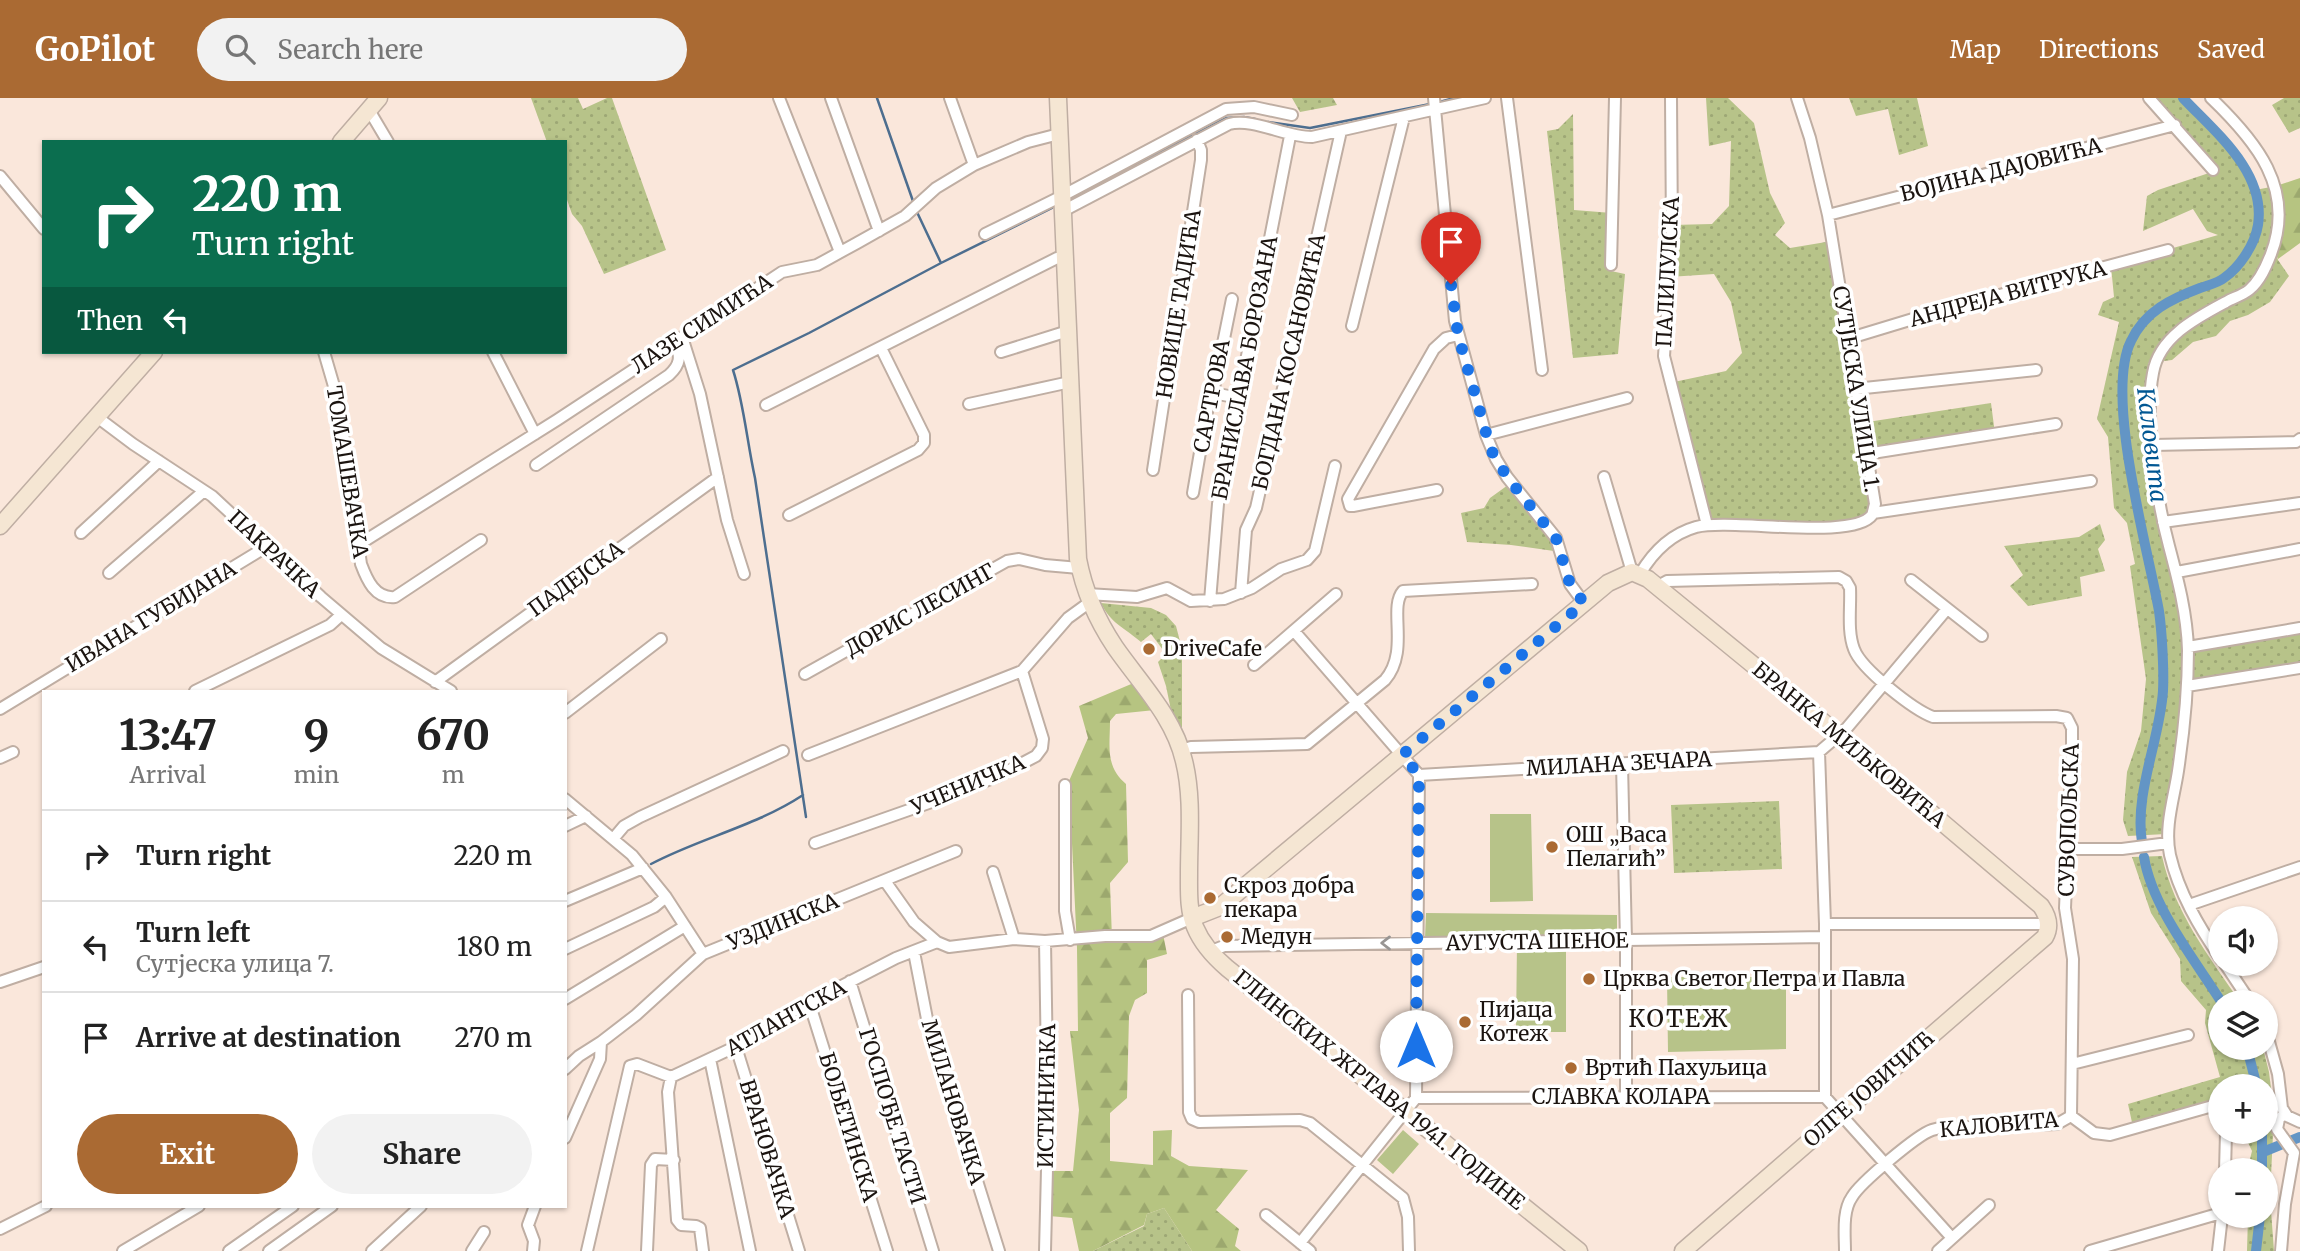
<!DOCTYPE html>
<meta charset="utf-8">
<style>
:root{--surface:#fff;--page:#f2f2f2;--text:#222;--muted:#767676;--line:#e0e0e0;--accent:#aa6a33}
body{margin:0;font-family:Merriweather,serif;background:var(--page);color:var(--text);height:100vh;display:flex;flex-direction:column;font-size:26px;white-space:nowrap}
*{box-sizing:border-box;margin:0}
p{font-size:23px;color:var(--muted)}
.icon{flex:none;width:38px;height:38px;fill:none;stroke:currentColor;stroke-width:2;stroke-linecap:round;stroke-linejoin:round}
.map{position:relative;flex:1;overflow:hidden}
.details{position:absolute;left:42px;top:592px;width:525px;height:518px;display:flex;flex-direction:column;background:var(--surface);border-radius:0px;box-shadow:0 2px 5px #0004}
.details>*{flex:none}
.guide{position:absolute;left:42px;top:42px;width:525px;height:214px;border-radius:0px;box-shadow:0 2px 5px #0004;background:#0b6e4f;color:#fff;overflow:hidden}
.controls{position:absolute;left:2208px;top:808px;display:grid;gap:14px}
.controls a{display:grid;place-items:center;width:70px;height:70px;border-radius:50%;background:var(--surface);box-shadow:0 2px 5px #0004;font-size:35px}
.pin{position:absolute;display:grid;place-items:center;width:60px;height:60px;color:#fff;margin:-72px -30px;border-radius:50% 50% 50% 0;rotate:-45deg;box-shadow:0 0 7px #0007}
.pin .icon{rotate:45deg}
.me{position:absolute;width:77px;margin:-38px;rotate:0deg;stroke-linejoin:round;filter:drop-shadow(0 0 5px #0008)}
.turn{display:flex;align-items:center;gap:24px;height:147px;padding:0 35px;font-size:32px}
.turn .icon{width:91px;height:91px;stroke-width:2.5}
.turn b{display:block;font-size:49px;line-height:60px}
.then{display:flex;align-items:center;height:66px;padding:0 35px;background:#0003;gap:14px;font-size:26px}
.eta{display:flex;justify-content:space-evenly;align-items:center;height:119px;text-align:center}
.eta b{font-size:42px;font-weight:700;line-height:49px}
.primary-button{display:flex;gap:14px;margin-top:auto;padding:14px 35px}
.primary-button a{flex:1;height:80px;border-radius:42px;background:var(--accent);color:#fff;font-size:28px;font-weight:700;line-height:80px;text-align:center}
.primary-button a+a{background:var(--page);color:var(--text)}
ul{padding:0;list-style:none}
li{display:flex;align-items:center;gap:21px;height:91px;padding:0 35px;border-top:2px solid var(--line)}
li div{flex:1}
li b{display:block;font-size:26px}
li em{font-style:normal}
header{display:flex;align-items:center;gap:42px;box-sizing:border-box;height:98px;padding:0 35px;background:var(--accent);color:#fff}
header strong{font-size:33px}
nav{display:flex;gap:38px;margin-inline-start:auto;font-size:24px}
.search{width:490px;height:63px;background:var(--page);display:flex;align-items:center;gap:18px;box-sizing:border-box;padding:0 24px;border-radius:38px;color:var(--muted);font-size:26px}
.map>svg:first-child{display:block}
.grass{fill:url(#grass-dots)}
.forest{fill:url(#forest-firs)}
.green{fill:#b7c389}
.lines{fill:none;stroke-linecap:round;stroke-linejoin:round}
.stream{stroke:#4d6e8f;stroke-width:2.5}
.canal{stroke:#6395c5;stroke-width:10}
.street-casing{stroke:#bfaea3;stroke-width:14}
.secondary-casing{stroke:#bfaea3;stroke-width:19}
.street{stroke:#fff;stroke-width:10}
.secondary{stroke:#f5e6d3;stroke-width:16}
.oneway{stroke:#989593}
.route{stroke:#1a73e8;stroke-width:12;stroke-dasharray:0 21.6}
.poi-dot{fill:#aa6a33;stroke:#fff;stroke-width:2.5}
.labels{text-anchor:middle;stroke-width:7;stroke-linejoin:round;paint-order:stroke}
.street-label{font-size:21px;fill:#1b1410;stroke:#fff}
.poi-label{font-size:21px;fill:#1b1410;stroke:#fff;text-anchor:start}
.water-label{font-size:23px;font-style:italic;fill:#015793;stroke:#fff}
.quarter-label{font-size:24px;letter-spacing:2px;fill:#1b1410;stroke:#fff}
</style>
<header>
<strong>GoPilot</strong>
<div class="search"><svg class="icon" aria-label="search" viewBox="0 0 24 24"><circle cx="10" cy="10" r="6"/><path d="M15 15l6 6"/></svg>Search here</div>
<nav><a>Map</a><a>Directions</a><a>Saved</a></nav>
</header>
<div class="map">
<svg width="2300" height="1153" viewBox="0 0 2300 1153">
<defs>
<pattern id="grass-dots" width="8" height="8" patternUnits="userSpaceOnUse" patternTransform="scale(1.75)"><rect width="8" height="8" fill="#b7c389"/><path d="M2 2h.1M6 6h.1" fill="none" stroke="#9da775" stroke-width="1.8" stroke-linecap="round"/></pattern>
<pattern id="forest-firs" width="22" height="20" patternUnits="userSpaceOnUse" patternTransform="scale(1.75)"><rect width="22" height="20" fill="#b6c481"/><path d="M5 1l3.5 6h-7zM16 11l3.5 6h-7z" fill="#9ca86e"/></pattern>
</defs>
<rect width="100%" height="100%" fill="#fae7db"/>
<!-- grass -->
<path class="grass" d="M531 0H578L583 11 607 0H612L666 152 604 176 582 128 572 116 565 96V44H547Z
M1292 0H1333L1337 7 1300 14Z
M1706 0H1728L1754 25 1770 95 1785 125 1775 137 1790 150 1832 143 1861 325 1991 305 1995 336 1867 356 1873 415 1849 426 1707 427 1669 285 1726 273 1742 255 1731 204 1714 176 1669 179 1672 127 1712 126 1729 108 1731 43 1709 48Z
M1849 0H1917L1928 48 1899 57 1888 11 1856 18Z
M2148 0H2185L2242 66 2255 92 2276 88 2274 150 2278 162 2289 178 2270 204 2248 217 2230 223 2216 238 2193 244 2172 262 2148 265 2153 347 2188 549 2300 530V569L2187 588 2166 736 2128 738 2123 722 2127 674 2141 633 2146 581 2130 468 2135 466 2127 425 2114 410 2108 339 2097 321 2119 224 2098 217 2103 204 2114 199 2111 168 2218 137 2207 133 2193 111 2143 133 2147 98 2158 92 2215 73Z
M2284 0H2300V30L2289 35 2272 7Z
M1573 16 1574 112 1612 115 1611 173 1625 176 1618 256 1573 260 1547 33 1558 31Z
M1508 387 1553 447 1554 453 1511 447 1467 444 1461 415 1484 410 1490 400Z
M2100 426 2105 442 2098 451 2105 473 2080 479 2082 498 2028 508 2010 488 2023 477 2004 448 2079 439Z
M1101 505 1151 510 1166 517 1176 528 1182 551V629H1178L1173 622 1166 588 1158 564 1166 556 1151 536 1141 544C1125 530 1110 525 1101 505Z
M1779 703 1782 771 1674 775 1671 707Z
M2162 758C2174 813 2209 859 2241 905H2221V950H2263L2269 974 2274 1015 2270 1099 2274 1153H2247L2248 1118H2266V1073H2247L2252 1053 2243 1034H2266V989H2221V1002L2133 1029 2128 1006 2220 979 2205 925 2206 912 2181 883 2180 861 2151 815 2132 759Z
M1164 1110 1192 1153H1093L1144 1128 1147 1116Z"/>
<!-- forest -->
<path class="forest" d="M2300 80V145L2278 161 2273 150 2276 88Z
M1136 584 1155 612 1116 616 1110 623C1110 649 1105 668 1126 686L1128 764 1110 785 1112 841 1163 836 1167 856 1147 862V895L1135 902 1129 918 1127 1000 1110 1015V1063L1153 1067V1033L1172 1032 1171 1058 1189 1068 1248 1072 1216 1112 1239 1131 1235 1148 1241 1153H1192L1164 1110 1147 1116 1144 1127 1093 1153H1079L1072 1120 1049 1118V1073H1073L1079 1012 1070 933H1078L1077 850 1069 683 1088 640 1079 608Z"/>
<!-- green -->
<path class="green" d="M1490 716H1531L1533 803 1490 804Z
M1426 815 1617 817V840H1425Z
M1517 844H1566V934H1516Z
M1667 879H1786V951L1668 954Z
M1403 1032 1419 1046 1393 1076 1377 1062Z"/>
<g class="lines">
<!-- stream -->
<path class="stream" d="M877 0 914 106
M1436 5 1454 0
M1268 24 1310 30 1430 6
M1071 100 1226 20 1244 19 1255 21
M941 165 1052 110
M806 719 755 380C747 344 744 306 733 272L809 235 941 165 916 112
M651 766C700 740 756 728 803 697"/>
<!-- canal -->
<path class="canal" d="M2142 744C2134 696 2160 641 2163 593 2164 572 2162 534 2159 513 2148 451 2104 297 2131 243 2145 213 2171 201 2200 190 2208 187 2218 185 2224 180 2240 169 2255 146 2258 127 2266 74 2215 34 2183 0
M2144 759C2152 809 2195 862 2222 905
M2247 950 2257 989
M2262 1034V1073
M2263 1054 2300 1039
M2256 1153 2260 1118"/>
<!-- street casing -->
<g class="street-casing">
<path id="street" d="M779 0 840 154
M831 0 879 133
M950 0 974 67
M1434 0 1455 223 1486 337 1496 361 1507 379 1556 440 1570 486 1584 505
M1507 0 1542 272
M1671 0 1672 138 1664 258 1707 427
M2149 0 2213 72
M2211 0C2256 43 2296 91 2271 156 2266 169 2260 183 2249 192 2243 197 2233 200 2226 204 2196 220 2159 239 2153 275 2144 321 2157 403 2169 448 2178 482 2187 516 2188 552 2188 592 2184 633 2178 673 2174 700 2164 729 2170 757 2179 795 2199 829 2221 861
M369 12 388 44
M0 78 44 131
M1063 113 1229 26C1254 20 1285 39 1312 39L1485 0
M1828 117 2175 27
M985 136 1062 98 1226 11 1254 9 1292 17
M1611 167 1615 0
M1352 228 1404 19
M682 239 700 296 727 422 744 476
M1847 241 1936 214 2168 152
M324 254 338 302 361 466C367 482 375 501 395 499L481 442
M493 254 535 336
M1001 254 1068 233
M1855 291 2036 272
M1213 295 1239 300
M969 306 1070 284
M766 307 1057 160 1064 159
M97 319 133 346 212 398 321 499 381 550 451 593
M1486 337 1627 300
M2153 347 2296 344 2300 341
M1866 356 2056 326
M536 367 669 277C680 267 682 258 674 245
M1153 372 1201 62V52L1197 42
M1604 379 1632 474
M1437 392 1353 408H1350L1348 401 1434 251 1446 240 1458 237
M1193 395 1209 302 1213 295 1232 201
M1873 415 2091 383
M789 417 918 352 924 345V337L881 250
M2163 424 2300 405
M81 435 159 363
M358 447 557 322 782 174 817 167 857 145 905 118 936 90 974 67 1028 44 1059 36
M2177 474 2300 451
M109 475 204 393
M1640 476C1653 454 1671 436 1696 429 1731 420 1853 443 1872 417 1873 415 1874 409 1875 406L1828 117 1810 40 1797 0
M1911 482 1982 538
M1658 488 1667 483 1839 479 1846 483 1850 490C1851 509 1847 533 1854 551 1861 571 1914 612 1933 619L2056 618 2067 620 2072 630V651L2065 810 2073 861 2071 1018 2057 1026 1943 1030C1940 1030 1935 1031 1932 1032 1917 1037 1860 1085 1852 1099 1842 1113 1845 1137 1845 1153
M1241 495 1246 432 1256 410 1341 33
M1087 496 1137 499 1167 490 1191 503 1224 501 1252 490 1281 471 1307 462 1315 453 1335 368
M1210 503 1218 406 1290 38
M1947 511 1846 631 1819 654 1825 826V999L1952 1140
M1294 533 1419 677
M2188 549 2300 530
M1254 567 1336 496
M805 576 1007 463 1019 461 1045 467 1079 470
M435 584 718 379
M2187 588 2300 570
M195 593 330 527 341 517
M0 611 266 449
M565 615 661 541
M1181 652 1191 649 1307 646 1385 582C1410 553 1388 510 1403 493L1532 486
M808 657 1022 573 1068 520 1090 504
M0 660 13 654
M1622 666 1626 843V999
M1419 677 1819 654
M1065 687V813L1070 842
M565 701 632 757 666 799 703 856
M565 728 586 718
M613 741 624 728 640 719 783 653
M815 745 943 700 998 678 1036 658 1042 650 1043 641 1022 573
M2069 751H2122L2168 745
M993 774 1014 841
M885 783 914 824 937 844 949 849 1014 841 1045 843 1105 838H1151L1192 820
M565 803 643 770
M2189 807 2300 769
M1825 826H2048
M565 851 654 809 666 799
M914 854 928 926 999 1153
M1209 854 1224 848 1825 839
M2225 866 2251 905
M850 883 933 1153
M0 884 44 869
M1188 897 1189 1014 1192 1021 1199 1024 1300 1022 1310 1025 1403 1100 1408 1119 1409 1153
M565 901 685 828
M809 904 887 1153
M2266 933 2278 976 2282 1010 2287 1018 2300 1024
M736 949 799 1153
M710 961 750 1153
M2072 966 2188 937
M565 971 579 958 601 944 636 917 703 856 956 753
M671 979 668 994 677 1122 681 1127 696 1128 700 1130 703 1153
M1416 1000 1825 999
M2071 1018 2094 1035 2110 1037 2209 1009 2221 1011
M565 1040 600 961 601 944
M2225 1073 2226 1034
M1266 1117 1310 1153
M0 1131 46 1108
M1300 1145 1416 1000 1419 677
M123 1153 199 1108
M229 1153 293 1108
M269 1153 332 1108
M372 1153 421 1108
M472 1153 484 1134
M533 1153 534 1143 528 1127 535 1108
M587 1153 630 968 637 966 671 979 754 940 795 912 896 860 937 844
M647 1153 651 1067 655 1061 674 1062
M1045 1153 1048 1030 1045 843
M1938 1153 1989 1107
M2090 1153 2221 1115
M2218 1153 2222 1118
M2281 1153 2285 1106 2294 1055 2277 1031 2279 1021 2285 1015"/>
</g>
<!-- secondary casing -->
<g class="secondary-casing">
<path id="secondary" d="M1058 0 1078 461C1084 493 1097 522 1115 549 1140 585 1174 619 1184 663 1193 699 1189 739 1189 775 1189 793 1188 812 1195 829 1202 846 1213 858 1227 870L1579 1153
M341 44 379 0
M0 428 154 254
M1192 820 1220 809 1608 485 1632 474 1648 481 1839 637 2041 808C2048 818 2051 828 2045 839L1683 1153"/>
</g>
<!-- street -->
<use href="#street" class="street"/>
<!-- secondary -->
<use href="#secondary" class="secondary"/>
</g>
<!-- one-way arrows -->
<defs><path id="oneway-chevron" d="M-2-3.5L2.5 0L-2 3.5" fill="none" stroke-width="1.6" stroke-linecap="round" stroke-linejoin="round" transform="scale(1.75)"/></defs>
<use class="oneway" href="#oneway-chevron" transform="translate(1386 845) rotate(-180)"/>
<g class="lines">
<!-- route -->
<path class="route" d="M1416 948 1419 677 1402 657 1584 505 1570 486 1556 440 1507 379 1491 352 1458 237 1451 186"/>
</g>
<!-- markers -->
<g class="poi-dot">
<circle cx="1149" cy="551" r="7"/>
<circle cx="1552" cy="749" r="7"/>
<circle cx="1210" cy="800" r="7"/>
<circle cx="1227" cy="839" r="7"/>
<circle cx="1589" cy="881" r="7"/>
<circle cx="1465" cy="924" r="7"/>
<circle cx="1571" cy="970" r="7"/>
</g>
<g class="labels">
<!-- street labels -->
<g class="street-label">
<text transform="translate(2001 72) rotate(-14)" y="7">ВОЈИНА ДАЈОВИЋА</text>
<text transform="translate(1668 174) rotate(-87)" y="7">ПАЛИЛУЛСКА</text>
<text transform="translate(2008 196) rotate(-15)" y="7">АНДРЕЈА ВИТРУКА</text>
<text transform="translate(1179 206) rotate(-81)" y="7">НОВИЦЕ ТАДИЋА</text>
<text transform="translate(702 226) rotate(-33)" y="7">ЛАЗЕ СИМИЋА</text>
<text transform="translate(1289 264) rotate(-77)" y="7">БОГДАНА КОСАНОВИЋА</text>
<text transform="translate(1245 270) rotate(-79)" y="7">БРАНИСЛАВА БОРОЗАНА</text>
<text transform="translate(1856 291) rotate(81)" y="7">СУТЈЕСКА УЛИЦА 1.</text>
<text transform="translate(1212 298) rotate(-79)" y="7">САРТРОВА</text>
<text transform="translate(347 374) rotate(81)" y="7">ТОМАШЕВАЧКА</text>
<text transform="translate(274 456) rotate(43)" y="7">ПАКРАЧКА</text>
<text transform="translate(576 481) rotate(-36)" y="7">ПАДЕЈСКА</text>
<text transform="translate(920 512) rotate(-29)" y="7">ДОРИС ЛЕСИНГ</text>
<text transform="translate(151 519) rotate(-31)" y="7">ИВАНА ГУБИЈАНА</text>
<text transform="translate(1849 647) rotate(40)" y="7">БРАНКА МИЉКОВИЋА</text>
<text transform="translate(1619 666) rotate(-3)" y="7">МИЛАНА ЗЕЧАРА</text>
<text transform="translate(968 687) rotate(-23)" y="7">УЧЕНИЧКА</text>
<text transform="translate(2069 722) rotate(-88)" y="7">СУВОПОЉСКА</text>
<text transform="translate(783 824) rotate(-22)" y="7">УЗДИНСКА</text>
<text transform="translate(1537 844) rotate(-1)" y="7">АУГУСТА ШЕНОЕ</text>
<text transform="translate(786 920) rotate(-29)" y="7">АТЛАНТСКА</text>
<text transform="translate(1869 991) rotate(-41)" y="7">ОЛГЕ ЈОВИЧИЋ</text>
<text transform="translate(1379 992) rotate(39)" y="7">ГЛИНСКИХ ЖРТАВА 1941. ГОДИНЕ</text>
<text transform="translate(1047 998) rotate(-89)" y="7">ИСТИНИЋКА</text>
<text x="1621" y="1006">СЛАВКА КОЛАРА</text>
<text transform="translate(953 1004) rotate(73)" y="7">МИЛАНОВАЧКА</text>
<text transform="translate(892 1018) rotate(73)" y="7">ГОСПОЂЕ ТАСТИ</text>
<text transform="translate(1999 1027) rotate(-5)" y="7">КАЛОВИТА</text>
<text transform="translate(848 1029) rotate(73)" y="7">БОЉЕТИНСКА</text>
<text transform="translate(767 1051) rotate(73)" y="7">ВРАНОВАЧКА</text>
</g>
<!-- poi labels -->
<g class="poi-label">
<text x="1163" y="558">DriveCafe</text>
<text x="1566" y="744">ОШ „Васа<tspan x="1566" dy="24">Пелагић”</tspan></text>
<text x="1224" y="795">Скроз добра<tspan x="1224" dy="24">пекара</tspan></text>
<text x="1241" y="846">Медун</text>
<text x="1603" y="888">Црква Светог Петра и Павла</text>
<text x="1479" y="919">Пијаца<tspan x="1479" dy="24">Котеж</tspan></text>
<text x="1585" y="977">Вртић Пахуљица</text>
</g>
<!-- water labels -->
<g class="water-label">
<text transform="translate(2152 347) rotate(83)" y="8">Каловита</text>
</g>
<!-- quarter labels -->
<g class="quarter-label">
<text x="1679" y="929">КОТЕЖ</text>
</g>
</g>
</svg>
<div class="controls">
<a><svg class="icon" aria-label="sound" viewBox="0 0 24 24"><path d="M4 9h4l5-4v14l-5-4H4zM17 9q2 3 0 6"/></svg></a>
<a><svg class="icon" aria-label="layers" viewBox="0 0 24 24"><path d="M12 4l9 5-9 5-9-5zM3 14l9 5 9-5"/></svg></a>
<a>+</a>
<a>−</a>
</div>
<div class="pin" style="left:1451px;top:186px;background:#d93025"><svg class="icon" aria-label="arrive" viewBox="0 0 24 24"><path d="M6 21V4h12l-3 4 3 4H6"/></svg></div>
<svg class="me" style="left:1416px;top:948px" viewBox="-20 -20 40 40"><circle r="19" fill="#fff"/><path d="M0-13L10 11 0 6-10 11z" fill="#1a73e8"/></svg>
<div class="guide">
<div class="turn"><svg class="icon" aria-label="right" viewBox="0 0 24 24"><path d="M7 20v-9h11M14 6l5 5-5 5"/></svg><div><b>220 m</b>Turn right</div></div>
<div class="then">Then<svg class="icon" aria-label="left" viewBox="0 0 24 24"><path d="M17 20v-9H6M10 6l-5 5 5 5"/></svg></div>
</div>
<section class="details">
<div class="eta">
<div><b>13:47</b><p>Arrival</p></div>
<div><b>9</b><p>min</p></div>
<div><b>670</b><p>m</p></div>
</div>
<ul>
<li><svg class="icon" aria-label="right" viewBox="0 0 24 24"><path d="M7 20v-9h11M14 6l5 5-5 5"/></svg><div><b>Turn right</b></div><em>220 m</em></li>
<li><svg class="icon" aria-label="left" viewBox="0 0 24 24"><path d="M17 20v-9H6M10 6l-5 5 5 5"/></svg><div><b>Turn left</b><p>Сутјеска улица 7.</p></div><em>180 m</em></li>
<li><svg class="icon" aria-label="arrive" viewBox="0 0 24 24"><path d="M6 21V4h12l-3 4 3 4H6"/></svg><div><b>Arrive at destination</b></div><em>270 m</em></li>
</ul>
<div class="primary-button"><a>Exit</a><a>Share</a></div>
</section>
</div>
